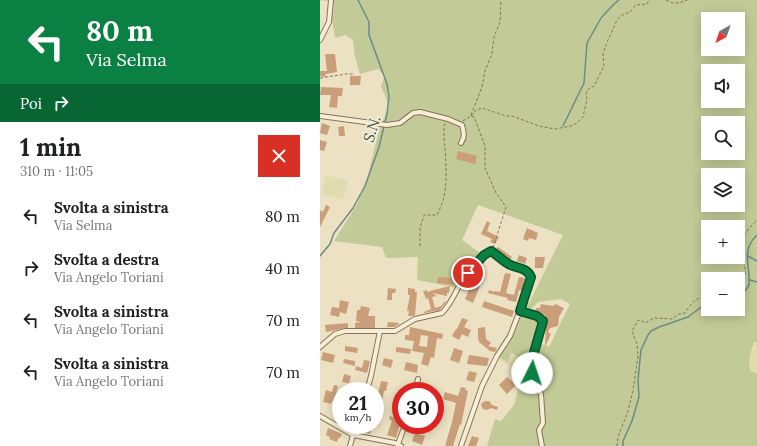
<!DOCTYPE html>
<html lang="it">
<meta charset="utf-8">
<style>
:root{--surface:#fff;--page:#f6f6f6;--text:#202124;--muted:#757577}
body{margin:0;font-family:Lora,serif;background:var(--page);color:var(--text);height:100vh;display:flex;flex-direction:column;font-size:15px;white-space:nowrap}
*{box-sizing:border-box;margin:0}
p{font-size:13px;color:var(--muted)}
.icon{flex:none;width:22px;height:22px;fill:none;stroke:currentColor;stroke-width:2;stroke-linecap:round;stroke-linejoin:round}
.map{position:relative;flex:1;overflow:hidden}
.details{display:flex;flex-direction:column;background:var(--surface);width:320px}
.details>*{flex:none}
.banner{background:#0b8043;color:#fff;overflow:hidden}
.needle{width:26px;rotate:220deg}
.tools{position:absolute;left:381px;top:12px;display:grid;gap:8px}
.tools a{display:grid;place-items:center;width:44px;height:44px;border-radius:0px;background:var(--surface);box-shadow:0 2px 10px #0003;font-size:20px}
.speed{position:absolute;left:12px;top:382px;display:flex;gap:8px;font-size:20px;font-weight:700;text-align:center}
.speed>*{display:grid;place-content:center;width:52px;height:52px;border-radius:50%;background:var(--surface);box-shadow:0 2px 10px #0003;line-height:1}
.speed small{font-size:10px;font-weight:400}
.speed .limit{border:6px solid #d22;background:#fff;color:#111}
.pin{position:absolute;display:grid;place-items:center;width:34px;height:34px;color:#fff;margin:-17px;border:2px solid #fff;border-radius:50%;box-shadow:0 1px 4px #0007}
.me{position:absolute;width:44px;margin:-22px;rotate:4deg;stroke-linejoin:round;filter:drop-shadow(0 0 3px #0008)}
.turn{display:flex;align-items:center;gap:14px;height:84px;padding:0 20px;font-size:18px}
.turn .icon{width:52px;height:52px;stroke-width:2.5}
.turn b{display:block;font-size:28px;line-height:34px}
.then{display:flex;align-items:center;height:38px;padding:0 20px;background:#0003;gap:8px;font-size:15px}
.round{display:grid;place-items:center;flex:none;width:42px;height:42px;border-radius:0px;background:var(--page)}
.overview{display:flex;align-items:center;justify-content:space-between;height:68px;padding:0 20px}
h1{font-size:24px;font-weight:800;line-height:30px}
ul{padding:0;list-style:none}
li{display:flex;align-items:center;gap:12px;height:52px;padding:0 20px}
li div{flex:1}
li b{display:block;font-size:15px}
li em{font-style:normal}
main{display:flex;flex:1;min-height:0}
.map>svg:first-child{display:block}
.farmland{fill:#e1dcb0}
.green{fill:#c2ca97;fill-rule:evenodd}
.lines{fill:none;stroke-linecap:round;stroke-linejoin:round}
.stream{stroke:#6c8c86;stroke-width:1.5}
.building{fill:#c99e79;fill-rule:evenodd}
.minor-casing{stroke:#85735a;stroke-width:6}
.path{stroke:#85735a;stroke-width:1;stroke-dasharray:3 2;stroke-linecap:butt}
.minor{stroke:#f7eed5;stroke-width:4}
.route-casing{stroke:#07532c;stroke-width:10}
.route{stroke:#0b8043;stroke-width:7}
.labels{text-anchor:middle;stroke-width:4;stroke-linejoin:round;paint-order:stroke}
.water-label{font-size:15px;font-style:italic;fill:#2d5554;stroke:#f4ebd1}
</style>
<main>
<section class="details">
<div class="banner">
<div class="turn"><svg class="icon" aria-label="left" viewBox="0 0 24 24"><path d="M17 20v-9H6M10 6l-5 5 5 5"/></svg><div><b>80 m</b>Via Selma</div></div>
<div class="then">Poi<svg class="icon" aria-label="right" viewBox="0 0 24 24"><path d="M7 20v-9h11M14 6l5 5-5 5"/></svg></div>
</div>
<div class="overview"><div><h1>1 min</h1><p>310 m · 11:05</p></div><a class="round" style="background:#d93025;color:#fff"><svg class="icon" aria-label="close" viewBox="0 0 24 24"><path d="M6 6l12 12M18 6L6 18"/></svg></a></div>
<ul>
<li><svg class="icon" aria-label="left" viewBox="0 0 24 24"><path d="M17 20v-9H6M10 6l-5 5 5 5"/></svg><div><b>Svolta a sinistra</b><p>Via Selma</p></div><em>80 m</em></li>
<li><svg class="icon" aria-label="right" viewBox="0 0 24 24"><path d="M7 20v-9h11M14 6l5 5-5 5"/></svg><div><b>Svolta a destra</b><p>Via Angelo Toriani</p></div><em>40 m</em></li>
<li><svg class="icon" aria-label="left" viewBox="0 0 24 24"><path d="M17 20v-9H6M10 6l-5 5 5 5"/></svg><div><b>Svolta a sinistra</b><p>Via Angelo Toriani</p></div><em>70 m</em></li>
<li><svg class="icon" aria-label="left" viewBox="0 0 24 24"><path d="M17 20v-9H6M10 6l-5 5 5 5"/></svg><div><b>Svolta a sinistra</b><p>Via Angelo Toriani</p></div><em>70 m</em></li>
</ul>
</section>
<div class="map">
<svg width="437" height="446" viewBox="0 0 437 446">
<rect width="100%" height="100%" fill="#ece1c2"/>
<!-- farmland -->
<path class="farmland" d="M5 175 28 181 23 200 2 194Z
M434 342H437V373L430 371 429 365V355Z
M191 353 206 360 202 372 178 360 164 390 159 381 166 373 177 356 188 363Z"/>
<!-- green -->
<path class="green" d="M0 0H437V342H434C430 352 428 361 430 371L437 373V446H167L175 419 181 421 194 405 206 360 191 353 188 363 177 356 191 337 204 301 209 303 243 235 158 205 142 240 163 255 137 288 97 280 98 257 66 258 62 247 14 241 37 204 47 179 58 134 69 105 61 86 65 76 58 69 40 74 35 57 33 40 25 35 15 38 12 19 14 2ZM388 19H418V49H388ZM388 71H418V101H388ZM388 123H418V153H388ZM388 175H418V205H388ZM388 227H418V257H388ZM388 279H418V309H388ZM241 299 250 304 229 347 217 342 223 321 207 314 218 302Z"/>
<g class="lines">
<!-- stream -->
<path class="stream" d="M243 126 264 83 267 43 281 18 293 5 299 0
M0 256 10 244 14 233 33 208 45 186 59 147 67 114 69 96 67 84 49 35V22L38 0
M428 256 437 261
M430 280 437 282
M418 295 426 290 429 285C431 266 420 251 437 235
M303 446V441L312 421 319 397 318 381 320 359 321 350 328 335 331 331 339 327 368 317 388 302"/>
</g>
<!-- building -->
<path class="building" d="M5 54H15L17 72 6 74 5 77 0 76V71H7Z
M30 76H41L40 85H30Z
M1 87 23 88 22 96H18L17 108 9 107 11 95H0Z
M2 123 10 126 7 135 0 133Z
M24 126 25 136H19L18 127Z
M0 140 7 142 4 151 0 150Z
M138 151 157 156 155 164 136 159Z
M6 205 10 207 0 227V210L3 212Z
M167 221 170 223 167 231 179 237 175 244 170 242 172 239 161 234Z
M207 228 218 233 216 240 209 238 208 241 203 239Z
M178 247 192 257 190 260 175 250Z
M199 255 207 258 205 264 197 261Z
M215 257H225L223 268H215Z
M185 273 191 274 186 293 194 295 199 277 205 278 202 291 199 290 196 302 187 300 188 298 168 293 169 290 175 292V291L180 292Z
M118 277 139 279V280L135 285 117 283Z
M152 283 160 286 153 303 145 299Z
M130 286 129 293H127V296L112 293 117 296 112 297 115 308 121 306 125 301 126 302 120 310 104 313V312L111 309 108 298 106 299 103 291 107 290V292L110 291Z
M68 288 76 289 75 293H72V300H67Z
M88 288 95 289V292H97L95 315 93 316H88L89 311H87L90 295H88Z
M20 300 29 302 26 314 20 312 19 317 10 315 12 307 19 308Z
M164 301 194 311 192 317 162 307Z
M221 304 233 306 235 304 244 308 239 317 238 326 230 328 228 332 231 334 225 347 226 327 224 330 226 321 225 315 215 312 216 308H220Z
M41 306 50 308 48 316H55V328H35V323L41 322 36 321 37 310H40Z
M142 318 148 320 144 327 151 330 148 337 142 334 139 340 132 336 136 329H137Z
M68 322 79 323V324L74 327H67Z
M28 323V328L6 332 5 325Z
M90 327 123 334 122 339 117 338 114 358 111 357 108 366 101 364 104 353 92 351 94 341 85 340V335H89ZM101 335 108 336 107 347 99 346Z
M165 327 166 339 171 343 168 346 177 348 175 352 170 351 159 342 158 338V328Z
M25 346 38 348 37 353 25 351Z
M76 347 91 349 90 354 76 352Z
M134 348 143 351 139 363 130 360Z
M3 352 15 355 13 363 1 360Z
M149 355 169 358 167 366 147 364Z
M64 358 73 360 71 368 62 365Z
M24 359 35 361V366L23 363Z
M44 360 50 361 47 373 35 370 36 366 42 368Z
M86 362 98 365 97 373 84 370Z
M149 371 157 373 154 382 146 380Z
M24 374 31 376 29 383 22 382Z
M187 377 196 385 187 394 179 385Z
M61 381 68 382 66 391H64L62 401H63L59 417 61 418 59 423 55 422V399L57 400Z
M14 385 18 386 16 395 21 396V403L12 401 11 404 3 402 6 390 12 392Z
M141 387 146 388 145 390 148 391 141 425 140 424 133 446H125L132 422 136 403 123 399 125 392 138 396Z
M165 401H169L172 405 178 407 177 410 171 408 167 410 163 409 161 405 162 403Z
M70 416 81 420 76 438 67 435 72 421 69 419Z
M41 425 53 426 50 434 40 431Z
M8 428 22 434 20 438 19 437 17 442 9 439 10 437 6 435Z
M95 433 105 436 102 445 92 441Z
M152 436 159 438 156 446H148Z"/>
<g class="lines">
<!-- minor casing -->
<g class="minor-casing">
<path id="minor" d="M0 40 9 22 11 0
M0 116 67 125 80 123 93 113 100 112 128 119 142 125C144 132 145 137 141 143
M200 311 217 317 223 321 211 363 214 384 221 394 223 423 219 430 222 446
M0 347 15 334 25 331H75L95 319 122 313C132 303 135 292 142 281 149 270 160 257 171 251 177 255 181 259 187 263 196 269 206 266 211 277L204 300 190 336 177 356 162 386 141 446
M47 391 51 376 60 331
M95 391 98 379
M0 416 33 435 30 446
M37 425 33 435 75 443 81 446
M78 444 85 425"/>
</g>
<!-- path -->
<path class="path" d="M346 0C354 5 359 3 367 0
M0 78 26 74H34
M151 115 162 87 165 71 172 54 174 37 180 22 181 0
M151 116 156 110 162 108 186 116H192L219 126 235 129 251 126 257 123 263 117 267 99 266 94 267 90 274 86 284 66 283 54 285 47 297 20 302 15 310 12 316 5 327 4 329 0
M143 121 151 116 154 117 165 146V168L176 193 186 207 173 248
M100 246V228L104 215H117C129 192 126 172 125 148 124 140 123 130 125 123
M418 287C434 276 419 257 421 243 423 234 431 226 437 220
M297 446 298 437 308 411 313 391 318 356 317 344 312 331 318 320 322 321 325 323 334 318 352 319 359 314 365 313C371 303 376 297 388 296"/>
<!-- minor -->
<use href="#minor" class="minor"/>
</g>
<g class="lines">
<!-- route casing -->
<g class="route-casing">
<path id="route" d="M148 273 164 255 171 251C177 255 181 259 187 263 195 269 206 266 211 277L200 311 217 316 223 321 211 363 212 373"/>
</g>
<!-- route -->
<use href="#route" class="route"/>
</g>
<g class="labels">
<!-- water labels -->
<g class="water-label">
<text transform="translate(52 129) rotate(-73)" y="5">S.N.</text>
</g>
</g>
</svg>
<div class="tools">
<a><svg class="needle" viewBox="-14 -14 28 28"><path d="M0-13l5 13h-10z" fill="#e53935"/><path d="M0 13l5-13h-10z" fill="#757577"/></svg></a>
<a><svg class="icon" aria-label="sound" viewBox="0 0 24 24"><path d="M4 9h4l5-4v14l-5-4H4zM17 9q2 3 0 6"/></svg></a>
<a><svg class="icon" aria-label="search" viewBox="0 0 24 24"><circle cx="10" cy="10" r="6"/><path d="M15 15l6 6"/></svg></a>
<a><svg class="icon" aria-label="layers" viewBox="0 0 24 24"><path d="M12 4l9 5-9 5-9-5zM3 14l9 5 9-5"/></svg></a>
<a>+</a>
<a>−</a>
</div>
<div class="speed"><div>21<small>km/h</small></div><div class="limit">30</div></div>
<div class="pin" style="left:148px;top:273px;background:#d93025"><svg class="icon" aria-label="arrive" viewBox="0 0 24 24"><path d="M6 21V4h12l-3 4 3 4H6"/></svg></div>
<svg class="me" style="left:212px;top:373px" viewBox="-20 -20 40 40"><circle r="19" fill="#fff"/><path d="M0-13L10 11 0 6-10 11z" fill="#0b8043"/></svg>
</div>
</main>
